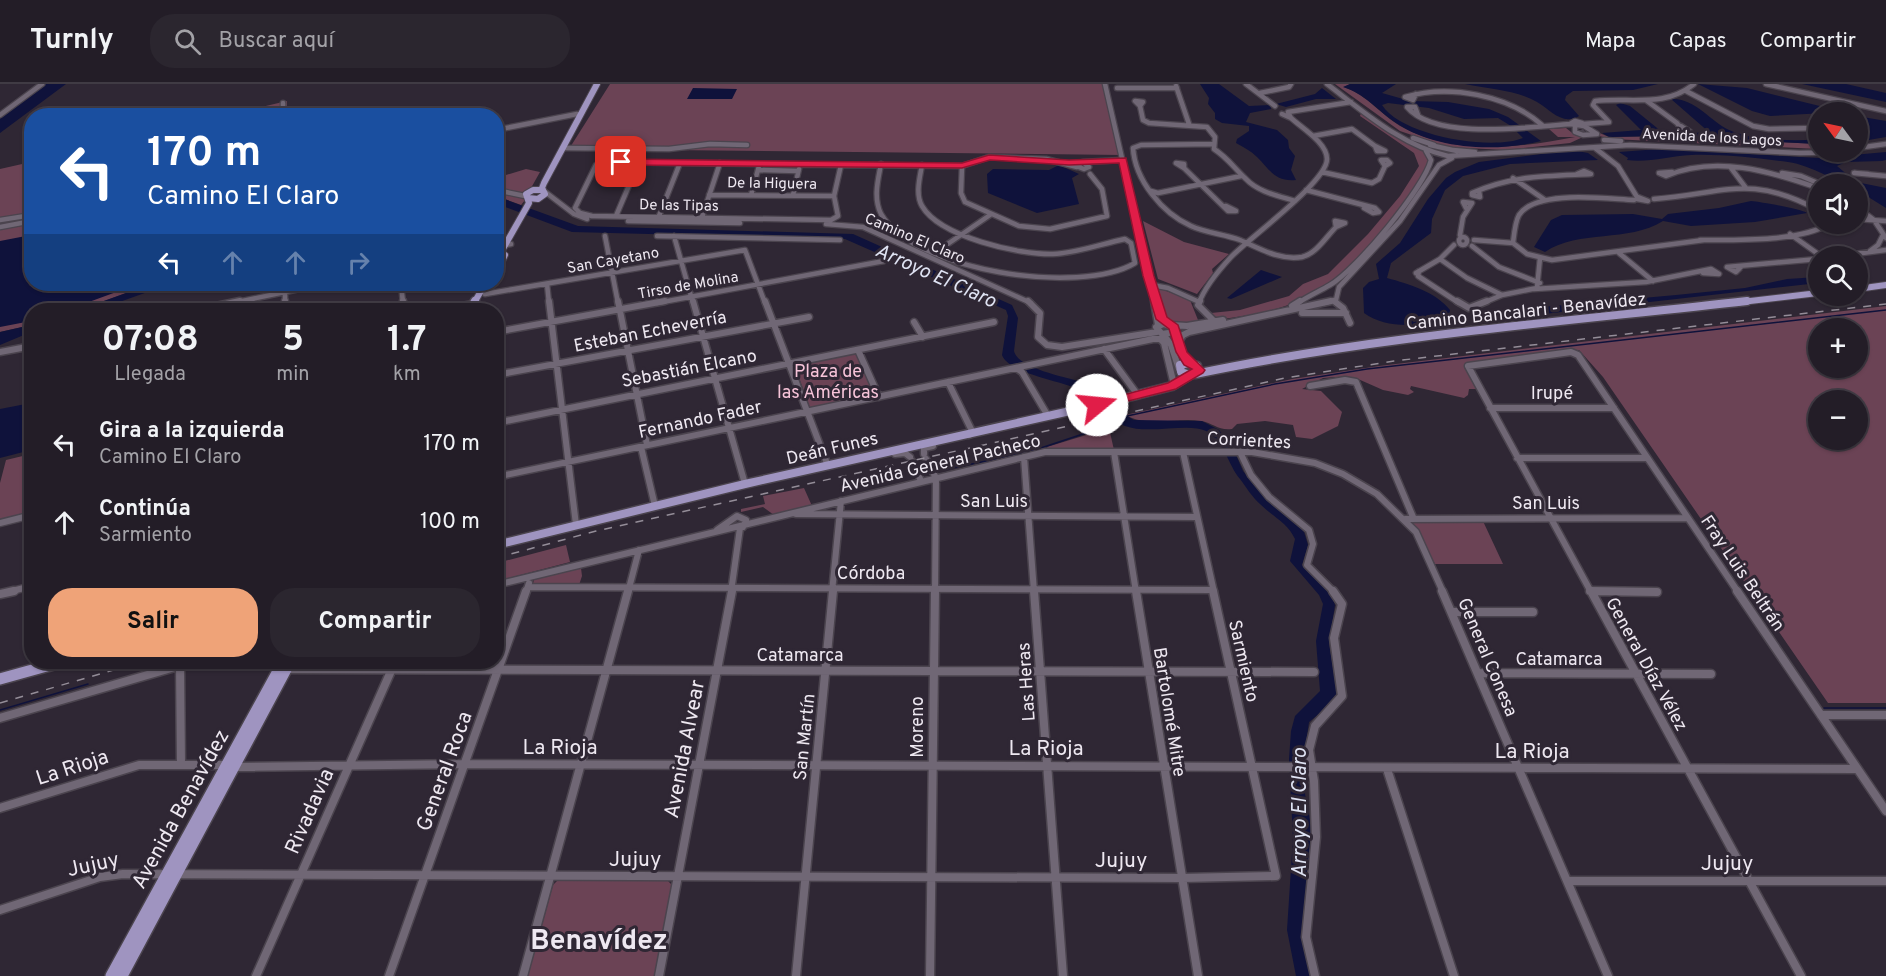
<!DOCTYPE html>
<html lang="es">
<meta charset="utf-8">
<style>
:root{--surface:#231d27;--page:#2b262f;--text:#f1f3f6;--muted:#a3a2a7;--line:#403b44;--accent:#efa378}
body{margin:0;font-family:Overpass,sans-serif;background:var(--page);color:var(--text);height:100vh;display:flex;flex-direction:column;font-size:22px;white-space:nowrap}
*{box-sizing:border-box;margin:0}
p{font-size:20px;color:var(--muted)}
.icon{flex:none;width:33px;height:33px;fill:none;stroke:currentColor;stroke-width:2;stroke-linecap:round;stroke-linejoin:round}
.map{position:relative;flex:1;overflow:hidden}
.panel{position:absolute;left:24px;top:219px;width:480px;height:366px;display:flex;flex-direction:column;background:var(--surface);border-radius:24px;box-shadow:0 2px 4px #0004,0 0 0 2px var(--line)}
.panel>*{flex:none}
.guide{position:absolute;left:24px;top:24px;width:480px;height:183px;border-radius:24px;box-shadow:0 2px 4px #0004,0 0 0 2px var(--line);background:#1a4fa0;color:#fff;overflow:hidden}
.needle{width:39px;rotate:303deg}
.buttons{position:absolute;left:1808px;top:18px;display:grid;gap:12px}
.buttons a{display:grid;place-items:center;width:60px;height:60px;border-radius:50%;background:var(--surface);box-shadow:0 2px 4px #0004,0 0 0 2px var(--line);font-size:30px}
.pin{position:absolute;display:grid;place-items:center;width:51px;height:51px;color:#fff;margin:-26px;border-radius:12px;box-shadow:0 3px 9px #0006}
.me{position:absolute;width:66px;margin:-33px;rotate:73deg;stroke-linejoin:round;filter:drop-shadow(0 0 4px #0008)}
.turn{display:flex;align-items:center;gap:21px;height:126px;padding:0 24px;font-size:27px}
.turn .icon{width:78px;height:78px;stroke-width:2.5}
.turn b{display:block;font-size:42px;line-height:51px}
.lanes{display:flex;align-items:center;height:57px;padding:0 24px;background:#0003;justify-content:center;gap:30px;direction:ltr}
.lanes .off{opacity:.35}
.eta{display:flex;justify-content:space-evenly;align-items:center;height:102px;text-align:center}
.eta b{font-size:36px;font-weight:700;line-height:42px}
.button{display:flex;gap:12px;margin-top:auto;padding:12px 24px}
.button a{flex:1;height:69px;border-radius:24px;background:var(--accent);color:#111;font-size:24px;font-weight:700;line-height:69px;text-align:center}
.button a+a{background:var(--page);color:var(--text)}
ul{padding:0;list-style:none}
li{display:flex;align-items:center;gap:18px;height:78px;padding:0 24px}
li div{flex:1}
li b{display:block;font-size:22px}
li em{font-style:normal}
header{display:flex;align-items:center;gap:36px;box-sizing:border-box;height:84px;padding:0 30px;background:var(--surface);border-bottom:2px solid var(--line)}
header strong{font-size:28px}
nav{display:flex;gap:33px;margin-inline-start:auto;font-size:21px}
.search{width:420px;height:54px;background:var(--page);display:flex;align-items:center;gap:15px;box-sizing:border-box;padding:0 21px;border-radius:24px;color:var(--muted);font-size:22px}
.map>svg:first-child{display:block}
.green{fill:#6b4355;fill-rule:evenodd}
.water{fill:#0f123b;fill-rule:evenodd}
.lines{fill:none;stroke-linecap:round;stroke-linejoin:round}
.stream{stroke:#0f123b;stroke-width:1.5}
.minor-tunnel{stroke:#4c4450;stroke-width:4.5;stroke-dasharray:4.5 2;stroke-linecap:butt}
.minor-far2-casing{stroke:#4b444e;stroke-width:7}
.minor-far1-casing{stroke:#4b444e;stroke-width:9}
.minor-casing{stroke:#4b444e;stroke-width:11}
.major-far2-casing{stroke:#4b444e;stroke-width:8}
.major-far1-casing{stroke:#4b444e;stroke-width:11}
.major-casing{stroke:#4b444e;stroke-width:14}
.minor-far2{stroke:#706775;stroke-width:4.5}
.minor-far1{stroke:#706775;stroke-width:6}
.minor{stroke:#706775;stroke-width:8}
.major-far2{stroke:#9f94c0;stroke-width:6}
.major-far1{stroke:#9f94c0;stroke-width:8}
.major{stroke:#9f94c0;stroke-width:11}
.rail{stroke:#948d98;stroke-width:1.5;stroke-dasharray:8 8;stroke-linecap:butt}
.route{fill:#e11d48;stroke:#92132f;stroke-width:1.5}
.labels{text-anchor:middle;stroke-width:6;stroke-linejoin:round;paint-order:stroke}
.far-street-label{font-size:15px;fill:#eee8f1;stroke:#2f2734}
.street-label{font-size:18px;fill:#eee8f1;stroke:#2f2734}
.park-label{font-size:18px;fill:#f7c4d9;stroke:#2f2734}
.water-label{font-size:20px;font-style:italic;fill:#dfe3f3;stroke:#2f2734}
.near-street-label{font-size:21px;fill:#eee8f1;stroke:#2f2734}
.near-district-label{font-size:28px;font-weight:bold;fill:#eee8f1;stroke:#2f2734}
</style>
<header>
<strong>Turnly</strong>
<div class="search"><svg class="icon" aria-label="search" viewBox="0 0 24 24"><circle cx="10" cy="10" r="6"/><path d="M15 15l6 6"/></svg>Buscar aquí</div>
<nav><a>Mapa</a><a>Capas</a><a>Compartir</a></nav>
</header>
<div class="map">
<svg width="1886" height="892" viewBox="0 0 1886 892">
<rect width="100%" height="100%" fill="#2f2734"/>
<!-- green -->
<path class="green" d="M610 0H1105L1123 71 569 65Z
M1335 0H1350L1344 3C1368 11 1381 32 1404 44 1455 71 1520 64 1575 53H1558L1549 45 1566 44 1576 52 1577 50 1583 53 1570 59 1505 66 1447 63 1400 47Z
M287 17V31H228Z
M1352 22 1426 69 1430 76C1410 125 1342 202 1291 220 1270 228 1245 232 1223 235L1214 233 1211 229 1240 226 1289 212 1303 200 1328 190 1368 150 1400 112 1419 82 1414 69 1360 32 1361 29Z
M1597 48 1609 53 1664 52 1818 60V65L1612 55 1599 52Z
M31 78 32 200H151L79 226H32L31 241 0 248V85Z
M526 85 540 88 531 104 523 112 525 116 521 121 497 112 496 94Z
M1143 137 1184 158 1229 170 1212 185 1213 189 1197 210 1158 195Z
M1161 205 1190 216 1198 236 1188 240 1167 236 1158 206Z
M1886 222V619H1828L1603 293 1579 266 1465 281 1477 305H1469L1468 311 1464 314 1411 302 1410 305 1414 308 1408 311 1383 306 1358 295 1336 293 1323 294 1302 305 1321 307 1342 328 1338 342 1312 355 1296 353 1293 341 1265 337 1237 340 1232 345C1219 347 1213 339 1201 337 1176 333 1150 344 1125 331L1292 295 1379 282ZM1818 244H1857V284H1818ZM1818 316H1857V356H1818Z
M856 268 875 311 810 324 794 280Z
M1109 344 1114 366H1049L1047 363Z
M31 370V431L0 439V399L6 376Z
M804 404 812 422 774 431 763 423 741 428V425L765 420 763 412Z
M1482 435 1503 480H1435L1410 436Z
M566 461 570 478 497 497V479Z
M581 484 582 492 579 501 533 500 534 495Z
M667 796 673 802 656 892H528L553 801 557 797Z"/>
<!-- water -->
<path class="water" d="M45 0H66L0 49V33Z
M1200 0H1219L1249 22 1270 21 1271 25 1250 29 1246 38 1277 46 1288 56 1289 64 1295 72 1291 86 1296 96C1275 98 1270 86 1257 73 1251 67 1243 63 1236 59L1237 55 1249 47V42L1222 39 1215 35V29L1208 20 1209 14Z
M1350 0H1396L1382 9 1410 17 1448 18 1489 25 1508 33 1541 57C1497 68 1436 66 1396 39 1377 26 1365 10 1343 3ZM1388 19 1429 24 1464 35 1498 34 1511 42 1523 54C1492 67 1401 52 1382 21Z
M1465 0H1658L1633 6 1573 7 1566 12 1565 16 1579 32C1562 42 1551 26 1537 18 1516 6 1489 5 1465 0Z
M1698 0 1747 4 1844 28 1770 32 1752 27Z
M1802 0H1846L1886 9V18Z
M693 4 737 5 732 15H687Z
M1322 4 1336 15H1316L1286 23 1276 20 1315 10Z
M1671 15C1694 13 1710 37 1729 46 1757 58 1788 56 1818 56V60L1664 52 1609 53 1602 49 1641 46 1616 21 1620 19 1630 22 1662 48 1710 49Z
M1857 32 1886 37V53L1857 58V53L1867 49 1857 41Z
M1659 65 1819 74 1886 68V76L1882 77 1846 78 1837 82 1856 98 1886 104V124L1857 106V100C1837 100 1812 81 1788 78 1756 74 1722 70 1691 71 1669 72 1648 79 1627 76L1628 74 1619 68Z
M1572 66 1588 69 1598 76 1510 80 1463 92 1445 106 1432 135 1431 149 1391 179 1387 194C1409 200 1436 208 1450 226L1449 234C1423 242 1387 246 1364 229L1363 204 1369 198 1379 195 1376 180 1400 159 1428 115 1446 94 1455 88 1479 78Z
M1059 81 1079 90 1072 94 1079 120 1037 129 988 109 987 90 993 85 1049 86Z
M496 112 578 142 853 150 1012 221 1018 234 1014 267C1018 285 1068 293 1085 299 1105 306 1115 326 1134 336L1202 337 1219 346 1233 364 1243 387 1266 415 1293 435 1304 448 1308 461 1302 481 1331 510 1335 521 1329 559 1337 609 1331 620 1309 638 1304 673 1305 710 1312 746 1302 854 1311 892H1296L1287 846 1293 754 1289 675 1291 647 1295 632 1320 607 1316 557 1323 520 1319 511 1290 477 1295 455C1288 439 1272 432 1260 420 1252 413 1246 403 1240 395 1228 381 1224 356 1206 347 1188 338 1149 351 1125 342 1110 336 1101 318 1087 309 1068 297 1009 291 1002 271L1008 232 1006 226 845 155 572 148 497 120Z
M1751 117C1761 118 1802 125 1807 129L1755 138 1691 142 1663 137C1628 159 1579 145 1545 168L1534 163 1551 136 1562 131 1633 130 1662 135 1668 130 1719 124Z
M31 151 32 200H124V203L119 207 67 226H32L31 237 0 243V157Z
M1261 186 1282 193 1231 215 1227 214Z
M1818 193V199L1518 233 1512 230 1531 224 1676 211 1745 204 1787 195Z
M151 200H170L97 226H79Z
M31 241V248L0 261V248Z
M31 319V366L0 374V325Z"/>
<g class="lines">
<!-- stream -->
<path class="stream" d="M1127 332 1275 300 1367 285 1886 226
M947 385 1026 369 1107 342 1116 336
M1824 624H1886
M0 626 88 600"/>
<!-- minor-tunnel -->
<path class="minor-tunnel" d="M1581 46 1583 49"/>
<!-- minor-far2 casing -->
<g class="minor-far2-casing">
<path id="minor-far2" d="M1105 0 1155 219
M1246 0 1275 22
M1327 0C1364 28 1402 62 1448 72L1630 61 1800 69 1849 68
M1766 0 1886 27
M1176 2 1189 40
M1117 4H1177
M1686 7 1753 42 1769 45 1818 44
M1260 9 1289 3 1291 0
M1416 10 1413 16 1405 13C1449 0 1508 11 1542 41
M1135 17 1143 18 1140 22Z
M1647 17 1677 39 1682 46 1690 48 1681 42
M283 19V32
M1140 22 1143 36 1149 39 1207 43 1215 53 1214 65C1228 74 1234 84 1246 95 1258 108 1279 112 1295 117
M1282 30 1291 34 1288 28 1351 18
M0 31 42 0
M1418 31 1415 23H1407C1435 57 1530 43 1570 40
M1575 37 1582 39 1584 42 1570 40Z
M1583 40 1609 38 1593 21 1595 17C1630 13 1665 24 1694 0
M1575 43V48L1583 51 1597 50 1584 42
M496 46 577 30
M1313 52 1352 45 1375 62
M1413 54 1434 61
M1604 56 1621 57
M1214 60 1141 61 1133 64C1135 96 1162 129 1191 142 1206 149 1224 150 1240 156 1259 164 1280 177 1302 173 1316 170 1326 153 1336 143
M1430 61 1457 67
M1375 62 1385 67H1377Z
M563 64 669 65 710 60 747 61
M1595 64 1618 82 1637 113
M1857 64 1886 60
M1453 66 1475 68
M1381 76H1387L1390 79 1385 82Z
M601 78 841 81 834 112 838 132 831 136 592 132 580 129 575 124 596 81Z
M1083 78 1122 76
M1083 78 1089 83 1084 85 1076 82Z
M1176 79 1184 80V84Z
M881 80C878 96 873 114 881 130 914 187 1080 212 1135 179L1131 159 1125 155C1101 160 1077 169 1053 170 1019 171 940 153 922 122 915 110 920 93 922 81
M841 81 962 82 989 73 1046 75 1077 83
M962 82 961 109 965 118 1019 142 1050 145 1107 132 1102 105 1090 90
M1184 84 1228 127H1236L1226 122
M1731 84 1746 104
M758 86 798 87
M1322 88 1372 99 1379 95 1385 82
M1672 88 1659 89 1666 92C1715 71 1770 87 1818 104
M1782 89 1801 92 1820 100
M1868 90 1854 89 1886 92
M1513 94 1545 116
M496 106 525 112
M1306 106 1375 124 1379 128 1373 129 1364 124
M544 107 574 130 587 135
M1151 107 1158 109 1241 92
M1479 107 1480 113 1472 111V109C1513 91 1547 92 1591 90L1584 87 1577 90
M709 111 834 112
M751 111 759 82
M793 111 799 85
M1638 113 1648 117 1637 115Z
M1654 115C1724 110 1749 89 1818 126
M1634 116C1607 115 1536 105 1519 131 1515 138 1514 151 1513 159L1527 170 1552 176 1704 156
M1857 123 1874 136 1886 154
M616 132 639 78
M659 132 680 79
M702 133 720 79
M1857 135 1886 137
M0 136 32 131
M628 137 740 139
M1335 137 1345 139 1336 143Z
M826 140 863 143 1031 219
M0 143 32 137
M1790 150 1821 172
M1460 151 1463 133 1472 119 1463 118 1466 124
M605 152 618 219
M657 152 840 156
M674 152 693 219
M1459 157a4 4 0 1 1 8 0a4 4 0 1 1-8 0Z
M1474 156 1513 159
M1700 156C1735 156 1799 158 1829 140
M496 162 511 160
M1472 162 1499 183 1540 199
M1870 167 1878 161 1883 151
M936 168 990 131
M1619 169 1653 197
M1839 172 1886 166
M1440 175 1467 194 1502 211
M1741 183 1736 188 1727 183 1818 175
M1419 187 1418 192 1459 219
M1416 189 1440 175 1454 161
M401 200 403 219
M547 200 549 219
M1152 201 1168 204 1197 217
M1534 205 1646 198 1711 185 1719 190 1703 189
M285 208V219
M485 210 745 166 765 219
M1334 217 1336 219
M233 219 323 200
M657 219 884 177
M1199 219C1205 202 1219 186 1231 173 1249 154 1327 98 1327 75 1327 59 1302 44 1291 34
M1298 219C1308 212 1320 207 1330 201 1356 186 1424 104 1431 76L1426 67
M1324 219 1336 216 1339 203 1400 137 1439 81 1452 74
M1483 219 1502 211 1537 204 1540 174"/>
</g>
<!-- minor-far1 casing -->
<g class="minor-far1-casing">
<path id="minor-far1" d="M285 217V226
M403 217 404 226
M549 217 576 441
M618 217 647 361
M693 217 745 400
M765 217 828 382
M1028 217 1040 229 1038 253 1047 261 1062 263 1157 248
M1154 217 1158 241
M1200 217 1198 221 1215 238
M1334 217 1343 224 1350 239
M1457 217 1469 224 1487 217
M1292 222 1300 217
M197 226 240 217
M437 226 474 220
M1302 229H1346
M914 238 923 253
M1171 241 1187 242 1223 236
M496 248 665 217
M1175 248 1162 250 1156 243 1164 240 1174 244 1180 265 1188 279
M1164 251 1171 261 1179 285
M1178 259 1183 251 1189 248 1331 217
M1104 265 1137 310
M858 266 879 313
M0 268 32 262
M1016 284 1022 288 1048 332
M496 291 809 233
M948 298 973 349 969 351
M1310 302 1345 296 1356 298 1413 433
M1490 324H1614
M496 339 994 238
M641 363 655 422
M1114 368 1136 508
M1183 368 1214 508
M1240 368 1251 391 1269 413 1309 446 1313 460 1307 481 1334 508
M895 370 905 369 910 373
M924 370V364L933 362
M1024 373 1034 508
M1517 374H1647
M926 375 936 394 935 508
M912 377 921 397
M496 393 1153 255H1160L1164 259 1174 301
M796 430 1197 433
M1405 435 1687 434
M0 439 32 431
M717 446 737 432 746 436 743 443
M496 501 1045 368H1252L1315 379 1343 390 1377 410 1416 448 1443 508
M529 503 1213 506
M1590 507 1657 508
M8 508 32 502
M526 508 529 499
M628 508 639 466
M731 508 740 444
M832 508 841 417
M1591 508 1468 282 1571 268 1578 271 1738 508"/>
</g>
<!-- minor casing -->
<g class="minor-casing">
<path id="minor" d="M1034 507 1063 892
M1136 507 1198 892
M1442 507 1608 892
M1590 507 1657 508
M1591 507 1801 892
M1737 507 1886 727
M0 510 14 507
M1452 528H1533
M180 581 181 680
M286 585 1314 588
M1479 589 1711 590
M1821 631H1886
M0 634 192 578
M235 683 466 680 1857 685
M1387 685 1454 892
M0 724 139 681H227
M1568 797H1886
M0 826 100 793 123 790 1182 794 1276 792 1213 507
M256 892 395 578
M389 892 526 507
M523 892 628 507
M659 892 732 507
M796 892 833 507
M930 892 935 507
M1315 892 1306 853 1316 753 1314 697 1309 666 1315 642 1342 612 1334 554 1342 520 1333 507"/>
</g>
<!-- major-far2 casing -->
<g class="major-far2-casing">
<path id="major-far2" d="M528 114 538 115 545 110 542 104 544 99 597 0
M496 177 529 119 526 110 533 106H543
M496 189 505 171
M1857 205 1886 201
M474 219 485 200
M1733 219 1818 209"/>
</g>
<!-- major-far1 casing -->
<g class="major-far1-casing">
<path id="major-far1" d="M470 226 475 217
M1188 279 1197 282V289L1190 291 1181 288 1180 281Z
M1195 290C1377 252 1562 238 1747 217
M496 461 745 400 1097 321 1172 302 1190 291"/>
</g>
<!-- major casing -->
<g class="major-casing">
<path id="major" d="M0 595 61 578
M111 892 283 578
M122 892 290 578"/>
</g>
<!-- minor-far2 -->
<use href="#minor-far2" class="minor-far2"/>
<!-- minor-far1 -->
<use href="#minor-far1" class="minor-far1"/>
<!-- minor -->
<use href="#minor" class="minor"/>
<!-- major-far2 -->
<use href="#major-far2" class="major-far2"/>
<!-- major-far1 -->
<use href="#major-far1" class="major-far1"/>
<!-- major -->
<use href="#major" class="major"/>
<!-- rail -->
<path class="rail" d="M496 474 596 447 1285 294 1394 277 1886 220
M0 619 141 578"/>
</g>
<!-- route -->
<path class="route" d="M989 71 1069 76 1126 74 1154 192 1167 233 1178 241 1187 268 1205 286 1203 289 1176 305 1097 325 1091 321 1093 319 1168 299 1192 285 1184 281 1176 268 1169 245 1156 235 1143 192 1119 79 1069 81 990 76 962 84 621 81 617 78 621 75 962 79Z"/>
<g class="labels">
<!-- far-street labels -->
<g class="far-street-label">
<text transform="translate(1712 53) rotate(3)" y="5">Avenida de los Lagos</text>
<text transform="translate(772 99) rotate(1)" y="5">De la Higuera</text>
<text transform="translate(679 121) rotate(1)" y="5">De las Tipas</text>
<text transform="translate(915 154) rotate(23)" y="5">Camino El Claro</text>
<text transform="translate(613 176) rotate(-10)" y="5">San Cayetano</text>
<text transform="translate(688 201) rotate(-10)" y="5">Tirso de Molina</text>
</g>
<!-- street labels -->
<g class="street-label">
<text transform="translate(1526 227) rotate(-6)" y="6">Camino Bancalari - Benavídez</text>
<text transform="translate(650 247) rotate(-11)" y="6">Esteban Echeverría</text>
<text transform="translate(689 284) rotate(-11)" y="6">Sebastián Elcano</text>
<text x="1552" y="315">Irupé</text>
<text transform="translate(700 335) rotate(-12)" y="6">Fernando Fader</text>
<text transform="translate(1249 356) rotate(3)" y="6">Corrientes</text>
<text transform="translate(832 364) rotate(-13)" y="6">Deán Funes</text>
<text transform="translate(940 379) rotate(-13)" y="6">Avenida General Pacheco</text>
<text x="994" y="423">San Luis</text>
<text x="1546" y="425">San Luis</text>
<text x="871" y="495">Córdoba</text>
<text transform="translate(1743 489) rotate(56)" y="6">Fray Luis Beltrán</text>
<text x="800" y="577">Catamarca</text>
<text transform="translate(1488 573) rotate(67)" y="6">General Conesa</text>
<text x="1559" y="581">Catamarca</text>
<text transform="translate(1244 577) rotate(77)" y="6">Sarmiento</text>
<text transform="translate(1647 580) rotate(61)" y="6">General Díaz Vélez</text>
<text transform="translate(1026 598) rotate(-94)" y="6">Las Heras</text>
<text transform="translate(1170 628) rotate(81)" y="6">Bartolomé Mitre</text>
<text transform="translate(917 643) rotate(-90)" y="6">Moreno</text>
<text transform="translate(804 653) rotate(-84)" y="6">San Martín</text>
</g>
<!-- park labels -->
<g class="park-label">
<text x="828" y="293">Plaza de<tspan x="828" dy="21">las Américas</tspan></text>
</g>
<!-- water labels -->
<g class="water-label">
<text transform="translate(936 191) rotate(24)" y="7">Arroyo El Claro</text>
<text transform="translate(1299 729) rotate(-90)" y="7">Arroyo El Claro</text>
</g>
<!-- near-street labels -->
<g class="near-street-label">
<text x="560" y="670">La Rioja</text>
<text x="1046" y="671">La Rioja</text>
<text transform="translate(684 665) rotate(-79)" y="7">Avenida Alvear</text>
<text x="1532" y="674">La Rioja</text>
<text transform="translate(72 683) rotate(-18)" y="7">La Rioja</text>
<text transform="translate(444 687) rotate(-70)" y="7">General Roca</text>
<text transform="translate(180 725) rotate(-61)" y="7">Avenida Benavídez</text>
<text transform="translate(309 727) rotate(-66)" y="7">Rivadavia</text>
<text x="635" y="782">Jujuy</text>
<text x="1121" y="783">Jujuy</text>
<text x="1727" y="786">Jujuy</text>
<text transform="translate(93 780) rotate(-12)" y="7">Jujuy</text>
</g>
<!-- near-district labels -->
<g class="near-district-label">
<text x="599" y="865">Benavídez</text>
</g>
</g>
</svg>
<div class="buttons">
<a><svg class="needle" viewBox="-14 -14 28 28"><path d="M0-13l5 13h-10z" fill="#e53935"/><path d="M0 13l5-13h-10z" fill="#a3a2a7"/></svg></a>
<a><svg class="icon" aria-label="sound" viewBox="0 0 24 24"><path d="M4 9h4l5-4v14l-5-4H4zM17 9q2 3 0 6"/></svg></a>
<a><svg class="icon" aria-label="search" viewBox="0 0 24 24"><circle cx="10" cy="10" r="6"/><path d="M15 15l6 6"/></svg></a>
<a>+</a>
<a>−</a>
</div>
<div class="pin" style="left:621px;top:78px;background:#d93025"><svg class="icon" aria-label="arrive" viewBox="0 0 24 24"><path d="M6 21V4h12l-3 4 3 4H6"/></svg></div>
<svg class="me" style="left:1097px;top:321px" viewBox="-20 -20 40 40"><circle r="19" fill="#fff"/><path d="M0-13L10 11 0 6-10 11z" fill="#e11d48"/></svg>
<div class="guide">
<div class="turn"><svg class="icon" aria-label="left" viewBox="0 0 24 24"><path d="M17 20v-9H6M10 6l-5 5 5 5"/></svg><div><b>170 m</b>Camino El Claro</div></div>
<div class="lanes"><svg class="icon" aria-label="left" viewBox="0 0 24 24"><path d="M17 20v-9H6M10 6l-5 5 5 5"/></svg><svg class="icon off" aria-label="ahead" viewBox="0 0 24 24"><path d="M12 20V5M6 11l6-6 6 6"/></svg><svg class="icon off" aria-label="ahead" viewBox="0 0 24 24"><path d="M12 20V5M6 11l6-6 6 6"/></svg><svg class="icon off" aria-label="right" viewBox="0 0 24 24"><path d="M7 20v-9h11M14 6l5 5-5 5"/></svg></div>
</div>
<section class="panel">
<div class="eta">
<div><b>07:08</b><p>Llegada</p></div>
<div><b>5</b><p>min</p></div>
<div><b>1.7</b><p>km</p></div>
</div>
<ul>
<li><svg class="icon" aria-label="left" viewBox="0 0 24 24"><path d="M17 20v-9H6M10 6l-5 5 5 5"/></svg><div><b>Gira a la izquierda</b><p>Camino El Claro</p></div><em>170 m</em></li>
<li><svg class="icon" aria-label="ahead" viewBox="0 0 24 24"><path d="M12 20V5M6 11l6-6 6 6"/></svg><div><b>Continúa</b><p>Sarmiento</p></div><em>100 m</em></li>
</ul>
<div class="button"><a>Salir</a><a>Compartir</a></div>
</section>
</div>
